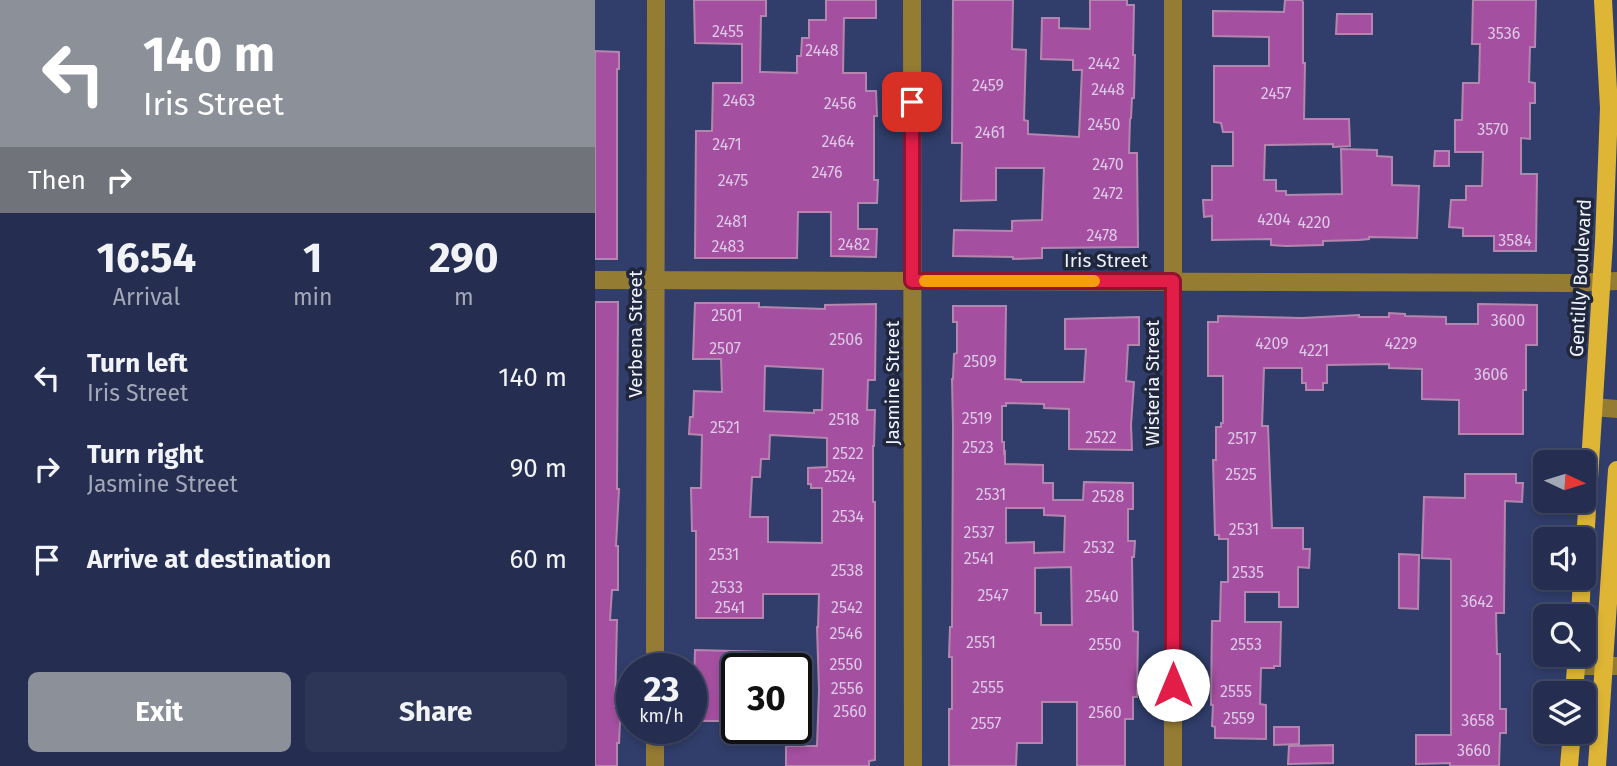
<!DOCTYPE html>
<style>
:root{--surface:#252e50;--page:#2d3657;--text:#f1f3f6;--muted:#a3a8b7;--line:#424a67;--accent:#8c9099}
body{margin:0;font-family:"Fira Sans",sans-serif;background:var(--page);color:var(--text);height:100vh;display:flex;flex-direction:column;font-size:26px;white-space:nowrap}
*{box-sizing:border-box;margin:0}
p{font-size:23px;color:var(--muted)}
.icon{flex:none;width:38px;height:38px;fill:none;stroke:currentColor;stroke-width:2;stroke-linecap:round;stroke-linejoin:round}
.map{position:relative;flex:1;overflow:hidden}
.details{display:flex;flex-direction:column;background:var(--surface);width:595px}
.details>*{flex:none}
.top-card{background:#8c9099;color:#fff;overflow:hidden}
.needle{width:46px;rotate:94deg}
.buttons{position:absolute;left:938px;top:450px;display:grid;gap:14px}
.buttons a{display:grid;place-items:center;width:63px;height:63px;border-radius:10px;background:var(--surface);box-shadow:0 4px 10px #0003,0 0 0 2px var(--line);font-size:35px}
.speed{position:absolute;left:21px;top:653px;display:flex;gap:14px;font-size:35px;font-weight:700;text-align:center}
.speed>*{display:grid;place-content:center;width:91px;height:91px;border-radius:50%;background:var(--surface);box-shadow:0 4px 10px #0003,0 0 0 2px var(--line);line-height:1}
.speed small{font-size:18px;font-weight:400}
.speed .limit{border:4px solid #111;border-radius:10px;background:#fff;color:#111}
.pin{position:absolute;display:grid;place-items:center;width:60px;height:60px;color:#fff;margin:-30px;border-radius:14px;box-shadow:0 4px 10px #0006}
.me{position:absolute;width:77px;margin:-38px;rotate:0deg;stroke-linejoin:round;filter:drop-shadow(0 0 5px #0008)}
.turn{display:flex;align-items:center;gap:24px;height:147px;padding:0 28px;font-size:32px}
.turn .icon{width:91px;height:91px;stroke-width:2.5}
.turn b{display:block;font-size:49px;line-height:60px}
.then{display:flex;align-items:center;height:66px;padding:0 28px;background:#0003;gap:14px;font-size:26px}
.eta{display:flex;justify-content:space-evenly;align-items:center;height:119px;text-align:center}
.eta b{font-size:42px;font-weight:700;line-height:49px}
.button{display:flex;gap:14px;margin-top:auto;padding:14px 28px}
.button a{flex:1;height:80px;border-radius:10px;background:var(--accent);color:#fff;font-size:28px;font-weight:700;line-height:80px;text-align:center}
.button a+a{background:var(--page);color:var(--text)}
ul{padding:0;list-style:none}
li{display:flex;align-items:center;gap:21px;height:91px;padding:0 28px}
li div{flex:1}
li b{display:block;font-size:26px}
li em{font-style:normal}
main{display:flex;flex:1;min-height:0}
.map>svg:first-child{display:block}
.building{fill:#a54fa0;stroke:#b486af;stroke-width:2;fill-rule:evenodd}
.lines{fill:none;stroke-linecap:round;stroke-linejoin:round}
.minor{stroke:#957c33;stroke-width:18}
.major{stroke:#deb535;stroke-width:18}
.route-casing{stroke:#92132f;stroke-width:18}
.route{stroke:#e11d48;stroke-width:12}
.slow{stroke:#f59e0b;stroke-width:12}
.labels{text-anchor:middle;stroke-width:7;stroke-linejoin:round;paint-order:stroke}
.number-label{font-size:16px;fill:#dccae7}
.street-label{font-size:19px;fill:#eff3ff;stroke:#20273c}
</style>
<main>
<section class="details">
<div class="top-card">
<div class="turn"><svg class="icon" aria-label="left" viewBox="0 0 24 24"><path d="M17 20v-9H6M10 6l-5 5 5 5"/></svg><div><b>140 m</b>Iris Street</div></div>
<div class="then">Then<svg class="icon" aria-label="right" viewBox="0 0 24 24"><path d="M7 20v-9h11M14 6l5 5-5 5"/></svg></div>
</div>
<div class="eta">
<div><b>16:54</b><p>Arrival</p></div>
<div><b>1</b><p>min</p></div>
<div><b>290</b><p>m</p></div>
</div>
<ul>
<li><svg class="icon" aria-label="left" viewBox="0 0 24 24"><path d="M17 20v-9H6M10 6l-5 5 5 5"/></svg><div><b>Turn left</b><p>Iris Street</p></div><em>140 m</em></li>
<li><svg class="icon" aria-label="right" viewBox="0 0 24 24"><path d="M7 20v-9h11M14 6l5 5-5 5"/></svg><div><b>Turn right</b><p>Jasmine Street</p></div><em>90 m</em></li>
<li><svg class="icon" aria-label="arrive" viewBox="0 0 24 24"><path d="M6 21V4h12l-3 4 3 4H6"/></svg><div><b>Arrive at destination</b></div><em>60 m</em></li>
</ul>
<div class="button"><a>Exit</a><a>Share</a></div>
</section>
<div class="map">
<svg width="1022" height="766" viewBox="0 0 1022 766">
<rect width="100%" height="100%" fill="#313e6b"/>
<!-- building -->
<path class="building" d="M99 0H171V16H166L165 72 202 73V56H206L207 38H214V20H231V0H281V18H249L248 73H271V91H281L282 116H279V180H283L282 203H263V229H282L281 257 236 256V212H203L202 258H100L101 131H117L118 83H147V44L100 43Z
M358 0H418L417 49 431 50 429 120 433 121V134L484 137 487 70H478V60L446 59 447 18H464V28L495 29V0H532V5H539L538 55H540L539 98H537L536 118 535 119 534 153H542L543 247 447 248V258L418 259V257L358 256 359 230 417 231V221L447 220 449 168H401V200L366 201 367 143H357Z
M690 0H707L708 2V63H710L709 119H754L755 146 738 147V144L670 145 669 180H681V191H691V195L747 194 746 149 782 150V156L797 157V185L824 186 822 238 774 237V239L764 240 728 241V245L691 246 676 245V239L617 240V216L609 217 608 200H617V166H638V132H628L626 123 619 122V66H674V37L618 36V11L689 12Z
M878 0H941L940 47H935L934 82 940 83V103H935V139L926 138V174H942L941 251H899V236H868V228L854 227 856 200H871V186H887L888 152H860V120H867L868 83H884L885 44H877Z
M742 14H777V34H741Z
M0 51 24 52V69H22V259H0Z
M840 151H854V166H839Z
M0 302H23L22 489H24L21 546H23V590H17L15 620H22L20 706H24L25 722 24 743H22V766H0Z
M100 303H164V307L230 309V305L281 304 280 380H273L272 410H280L279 446H278V502H280V760L274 761V766H191V746H222L224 690 222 627H223L224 594H168V618H101V531H97L96 488H106L107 435 94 434 95 417H98L99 391 127 392 126 359H98ZM170 366 228 369 227 410H219V413L169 411ZM175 435 232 438V467L213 468V484H216V488H227V543L173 542V517H155L157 477H165L166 459H174Z
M883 304 942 305V345H931V390H928V434H864V400L827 399V369L794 368V364L732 365V383H728V390H711V383H707V368H669L667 426H673L677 528H708V549H715L714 568 703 567V607H684V592H650V622H686L685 666H679V668H666L665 704 671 705V739L620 738V727L617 726 618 705H616L617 621H625L626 582H633V539H624V535H620L618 460H621V427H626V423H628V376H613V322H623V316L707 318 764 315V317H794V313L810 314V316L851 317V324H883Z
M358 306H411L410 379 426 380V382H489L491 349H470V319L544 317V345H533L531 381 539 382 536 425 537 450 474 449V409L449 408V404L411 403V406H407V442H409V453L410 452V464L448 465V483H458V500H488L489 482 538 483V509H533V541H540L539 557H537L538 631 543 632 542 697H538V719H530V766H482V702H447V743H422L421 766H354V709H357V657H354L355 627H357L358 426 357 379H358L359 354 362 353V322H358ZM411 508H449V515L470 516 469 552 439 553V542L411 543ZM476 567 477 625H446V613H440V568Z
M870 474H921V483H928L927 502 910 501 909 613H901L902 654H905V709H911V733H905L904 766H855V763L821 764V735H856V560L855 559 827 558 829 497 870 498Z
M804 554 824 555 823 609 804 608Z
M100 650 180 652V668H142V721H98Z
M679 727H704V744L679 745Z
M738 745V763L693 764 694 746Z"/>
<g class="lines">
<!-- minor -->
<path class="minor" d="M317 0 318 766
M578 0V766
M0 280 974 283 1022 281
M999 407 1022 409
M981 666H1022
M60 668 61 0
M60 766V728"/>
<!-- major -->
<path class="major" d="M989 558 1009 241 1014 108 1008 0
M985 616 987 578
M979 693 982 654
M974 766 977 732
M1002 766 1022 470"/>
</g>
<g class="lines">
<!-- route casing -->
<g class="route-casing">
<path id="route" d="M317 102V281H578V685"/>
</g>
<!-- route -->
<use href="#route" class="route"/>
<!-- slow -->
<path class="slow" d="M330 281H499"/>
</g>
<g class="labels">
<!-- number labels -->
<g class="number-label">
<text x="133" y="37">2455</text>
<text x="909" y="39">3536</text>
<text x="227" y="56">2448</text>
<text x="509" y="69">2442</text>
<text x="393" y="91">2459</text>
<text x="513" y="95">2448</text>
<text x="681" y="99">2457</text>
<text x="144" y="106">2463</text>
<text x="245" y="109">2456</text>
<text x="509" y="130">2450</text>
<text x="898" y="135">3570</text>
<text x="395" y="138">2461</text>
<text x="243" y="147">2464</text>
<text x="132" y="150">2471</text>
<text x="513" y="170">2470</text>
<text x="232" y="178">2476</text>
<text x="138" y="186">2475</text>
<text x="513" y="199">2472</text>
<text x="679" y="225">4204</text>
<text x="137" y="227">2481</text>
<text x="719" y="228">4220</text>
<text x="507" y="241">2478</text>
<text x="920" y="246">3584</text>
<text x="259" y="250">2482</text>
<text x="133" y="252">2483</text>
<text x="132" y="321">2501</text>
<text x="913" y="326">3600</text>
<text x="251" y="345">2506</text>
<text x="677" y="349">4209</text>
<text x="806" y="349">4229</text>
<text x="130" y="354">2507</text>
<text x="719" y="356">4221</text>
<text x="385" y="367">2509</text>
<text x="896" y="380">3606</text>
<text x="382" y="424">2519</text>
<text x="249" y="425">2518</text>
<text x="130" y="433">2521</text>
<text x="506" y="443">2522</text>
<text x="647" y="444">2517</text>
<text x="383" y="453">2523</text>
<text x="253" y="459">2522</text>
<text x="646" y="480">2525</text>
<text x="245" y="482">2524</text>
<text x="396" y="500">2531</text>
<text x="513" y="502">2528</text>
<text x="253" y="522">2534</text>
<text x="649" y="535">2531</text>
<text x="384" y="538">2537</text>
<text x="504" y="553">2532</text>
<text x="129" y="560">2531</text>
<text x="384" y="564">2541</text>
<text x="252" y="576">2538</text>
<text x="653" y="578">2535</text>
<text x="132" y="593">2533</text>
<text x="398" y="601">2547</text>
<text x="507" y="602">2540</text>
<text x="882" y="607">3642</text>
<text x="135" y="613">2541</text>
<text x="252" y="613">2542</text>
<text x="251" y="639">2546</text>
<text x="386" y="648">2551</text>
<text x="510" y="650">2550</text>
<text x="651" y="650">2553</text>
<text x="251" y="670">2550</text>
<text x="393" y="693">2555</text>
<text x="252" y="694">2556</text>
<text x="641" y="697">2555</text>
<text x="255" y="717">2560</text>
<text x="510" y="718">2560</text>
<text x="644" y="724">2559</text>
<text x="883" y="726">3658</text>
<text x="391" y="729">2557</text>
<text x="879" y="756">3660</text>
</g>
<!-- street labels -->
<g class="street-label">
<text x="511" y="267">Iris Street</text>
<text transform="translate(985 278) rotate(-87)" y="7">Gentilly Boulevard</text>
<text transform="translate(40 334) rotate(-90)" y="7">Verbena Street</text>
<text transform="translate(297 383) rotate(-90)" y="7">Jasmine Street</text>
<text transform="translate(557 383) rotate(-90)" y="7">Wisteria Street</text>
</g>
</g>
</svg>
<div class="buttons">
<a><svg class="needle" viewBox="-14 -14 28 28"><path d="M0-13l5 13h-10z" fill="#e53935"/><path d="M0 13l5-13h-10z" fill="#a3a8b7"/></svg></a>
<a><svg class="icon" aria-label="sound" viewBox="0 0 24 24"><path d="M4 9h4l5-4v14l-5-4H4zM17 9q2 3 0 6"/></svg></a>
<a><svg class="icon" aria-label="search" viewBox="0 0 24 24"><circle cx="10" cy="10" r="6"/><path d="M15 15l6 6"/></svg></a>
<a><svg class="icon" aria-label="layers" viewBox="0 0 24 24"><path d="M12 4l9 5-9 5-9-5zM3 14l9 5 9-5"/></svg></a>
</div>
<div class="speed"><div>23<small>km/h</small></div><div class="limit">30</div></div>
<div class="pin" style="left:317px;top:102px;background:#d93025"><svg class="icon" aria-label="arrive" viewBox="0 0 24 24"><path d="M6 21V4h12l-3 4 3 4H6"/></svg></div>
<svg class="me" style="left:578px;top:685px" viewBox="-20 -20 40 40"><circle r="19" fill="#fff"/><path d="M0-13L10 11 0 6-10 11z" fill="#e11d48"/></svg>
</div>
</main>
